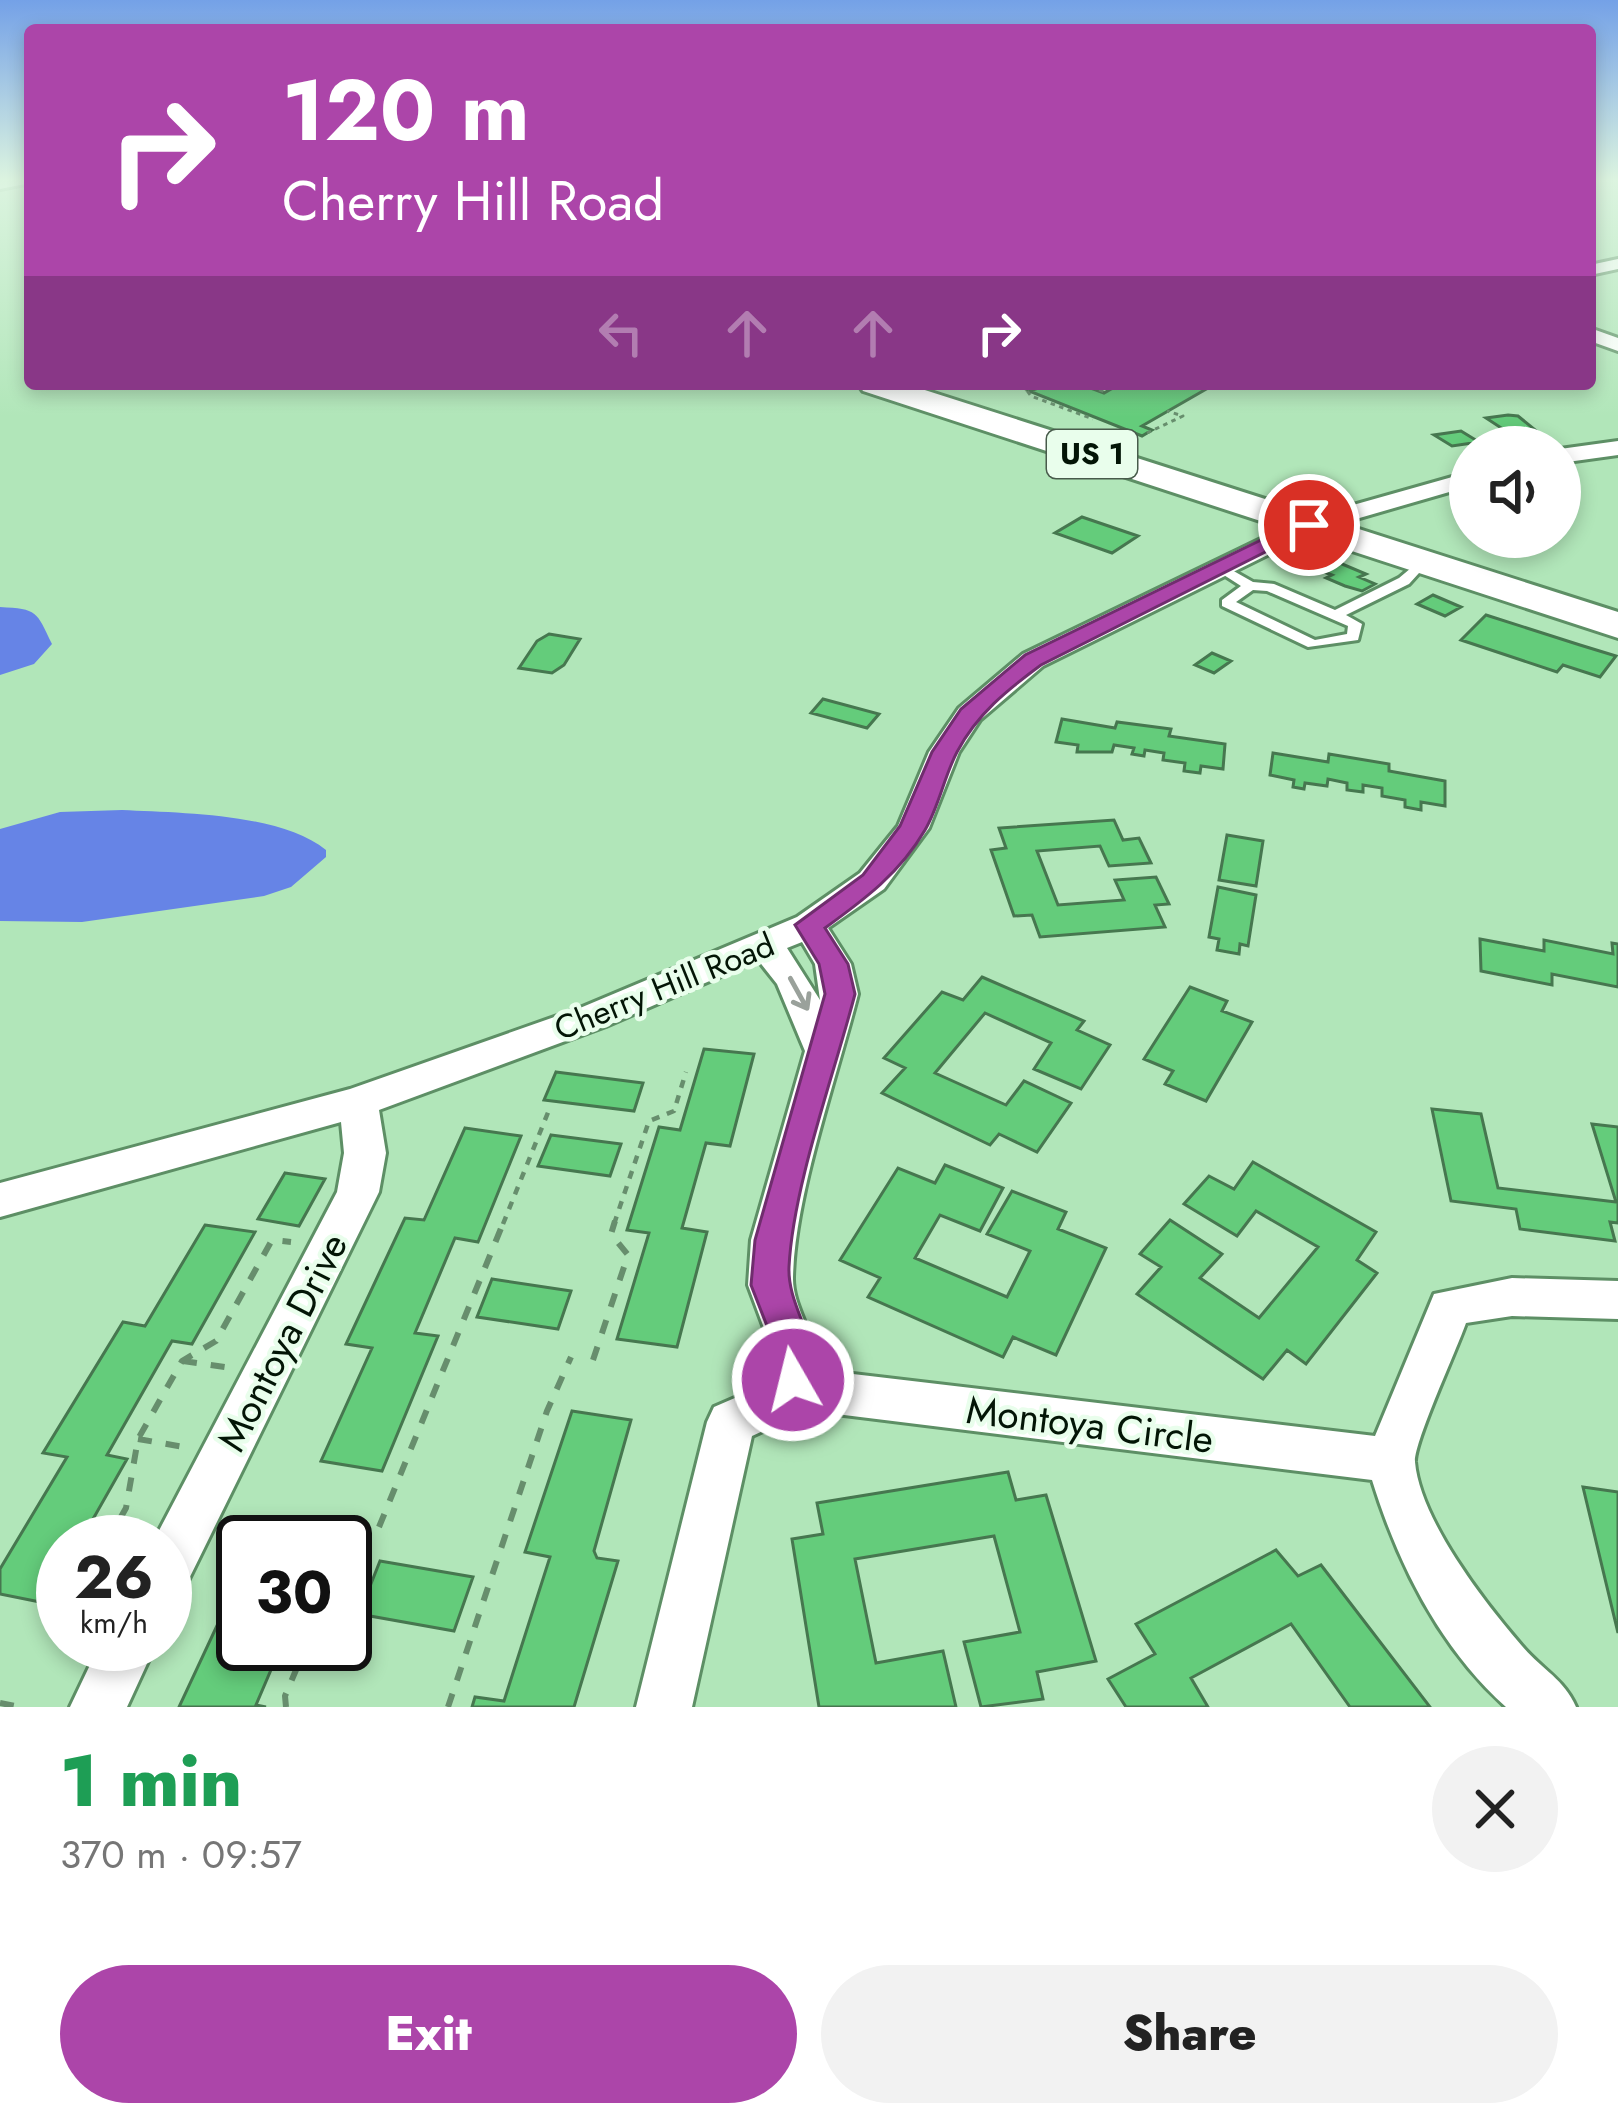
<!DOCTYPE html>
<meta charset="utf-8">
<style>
:root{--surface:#fff;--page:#f2f2f2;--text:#222;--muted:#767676;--accent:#ac45a9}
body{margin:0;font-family:Jost,sans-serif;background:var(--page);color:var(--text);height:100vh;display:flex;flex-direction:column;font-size:45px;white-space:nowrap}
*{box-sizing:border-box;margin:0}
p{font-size:39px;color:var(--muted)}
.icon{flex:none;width:66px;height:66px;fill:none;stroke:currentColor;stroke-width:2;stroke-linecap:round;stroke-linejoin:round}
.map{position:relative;height:1707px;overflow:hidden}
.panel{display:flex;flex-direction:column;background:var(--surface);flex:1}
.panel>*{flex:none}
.top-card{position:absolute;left:24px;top:24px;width:1572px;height:366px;border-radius:12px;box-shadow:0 6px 18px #0003;background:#ac45a9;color:#fff;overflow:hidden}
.tools{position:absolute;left:1449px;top:426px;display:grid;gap:24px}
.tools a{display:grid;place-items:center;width:132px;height:132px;border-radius:50%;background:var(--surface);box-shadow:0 6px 18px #0003;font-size:60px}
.speed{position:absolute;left:36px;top:1515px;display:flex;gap:24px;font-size:60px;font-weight:700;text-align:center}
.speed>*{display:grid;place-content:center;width:156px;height:156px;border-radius:50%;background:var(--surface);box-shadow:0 6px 18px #0003;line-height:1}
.speed small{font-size:30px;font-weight:400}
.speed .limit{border:6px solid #111;border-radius:18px;background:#fff;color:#111}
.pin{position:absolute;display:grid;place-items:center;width:102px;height:102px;color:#fff;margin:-51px;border:6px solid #fff;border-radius:50%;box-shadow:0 3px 12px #0007}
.me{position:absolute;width:132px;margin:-66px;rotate:352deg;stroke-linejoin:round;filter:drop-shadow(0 0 9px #0008)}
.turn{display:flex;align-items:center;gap:42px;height:252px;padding:0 60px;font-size:54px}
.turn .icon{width:156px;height:156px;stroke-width:2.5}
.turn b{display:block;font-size:84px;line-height:102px}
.lanes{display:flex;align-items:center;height:114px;padding:0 60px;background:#0003;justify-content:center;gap:60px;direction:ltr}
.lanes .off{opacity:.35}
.round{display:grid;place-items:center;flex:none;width:126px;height:126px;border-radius:63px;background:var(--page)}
.overview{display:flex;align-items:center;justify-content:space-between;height:204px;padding:0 60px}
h1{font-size:72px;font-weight:800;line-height:90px;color:#1e9e55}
.action{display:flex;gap:24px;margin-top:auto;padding:24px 60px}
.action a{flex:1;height:138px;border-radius:72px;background:var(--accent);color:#fff;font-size:48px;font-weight:800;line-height:138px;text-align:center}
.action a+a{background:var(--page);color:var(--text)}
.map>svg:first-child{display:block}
.water{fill:#6684e6}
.building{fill:#64cc7b;stroke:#46774f;stroke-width:3}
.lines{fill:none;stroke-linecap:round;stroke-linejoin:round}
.lane-casing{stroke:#5d8f65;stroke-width:6}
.street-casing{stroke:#5d8f65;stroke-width:6}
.primary-casing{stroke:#5d8f65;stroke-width:6}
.path-far2{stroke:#678e6d;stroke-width:3;stroke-dasharray:4.5 4.5;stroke-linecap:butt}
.path-far1{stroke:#678e6d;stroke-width:4.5;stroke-dasharray:8 8;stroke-linecap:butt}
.path{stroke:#678e6d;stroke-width:6;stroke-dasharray:14 14;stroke-linecap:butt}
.lane{fill:#fff;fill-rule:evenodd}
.street{fill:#fff;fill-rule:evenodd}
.primary{fill:#fff;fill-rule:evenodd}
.oneway{stroke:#9aa19b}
.route{fill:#ac45a9;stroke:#702d6e;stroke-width:3}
.labels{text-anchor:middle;stroke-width:9;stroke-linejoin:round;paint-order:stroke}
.shield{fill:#e9feec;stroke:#485b4b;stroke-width:3}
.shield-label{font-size:30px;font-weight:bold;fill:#031506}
.street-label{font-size:33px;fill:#031506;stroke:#e9feec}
.near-street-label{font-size:39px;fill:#031506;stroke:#e9feec}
</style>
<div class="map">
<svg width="1618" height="1707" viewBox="0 0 1618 1707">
<rect width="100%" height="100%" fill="#b1e6b9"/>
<!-- water -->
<path class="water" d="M0 607C38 609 36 611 52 644L34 664 0 675Z
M122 810C180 813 280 813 326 850V857L291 887 264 896 82 922 0 921V829L60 812Z"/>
<!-- building -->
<path class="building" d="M1036 384H1080L1104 393 1120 384H1215L1142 426 1152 430 1142 436 1029 391 1039 388Z
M1508 415 1518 416 1540 434 1515 437 1486 418Z
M1461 431 1479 442 1452 446 1434 435Z
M1082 517 1138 536 1112 553 1055 533Z
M1316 553 1366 574 1359 577 1375 584 1362 591 1345 586 1326 578 1332 575 1298 562Z
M1433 595 1461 607 1445 616 1417 604Z
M1486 615 1580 645 1616 656 1600 677 1563 665 1557 672 1461 640Z
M549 634 580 639 564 665 552 673 519 668 537 641Z
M1212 653 1231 661 1214 673 1195 665Z
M823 699 879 714 867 728 811 713Z
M1062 719 1115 728 1117 722 1171 729 1169 736 1225 744 1223 769 1201 766 1200 773 1184 771 1185 763 1163 760 1164 753 1145 750 1144 756 1132 754 1134 748 1114 745 1112 752H1077L1078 745 1056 742Z
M1273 753 1328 762 1329 754 1389 764V771L1445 781V806L1421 802V810L1405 807V800L1382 796V788L1363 785V792L1347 790V783L1328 779 1327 786 1305 783 1304 789 1293 787 1294 780 1270 775Z
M1114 820 1123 840 1139 838 1151 863 1109 866 1100 846 1037 851 1058 905 1124 900 1115 880 1156 877 1169 904 1155 905 1165 927 1040 937 1032 915 1014 916 991 850 1006 848 999 828Z
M1227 835 1263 841 1256 886 1219 880Z
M1218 887 1256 895 1248 946 1240 944 1239 954 1217 950 1219 939 1209 937Z
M1480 939 1544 951V940L1613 954 1612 943 1618 944V987L1552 974V985L1481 971Z
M982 977 1084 1021 1077 1030 1110 1045 1081 1089 1034 1069 1051 1043 985 1013 935 1073 1006 1105 1024 1081 1071 1103 1037 1152 999 1134 990 1145 882 1093 905 1068 884 1058 942 992 963 1000Z
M1190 987 1227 1001 1222 1011 1252 1022 1206 1101 1165 1084 1173 1071 1144 1059Z
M704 1049 754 1054 730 1146 706 1143 682 1228 707 1232 677 1347 617 1339 649 1233 627 1230 659 1127 680 1130Z
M556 1072 643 1083 634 1111 544 1100Z
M1432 1109 1481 1114 1498 1188 1616 1202 1592 1124 1618 1127V1223L1610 1222 1615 1241 1520 1229 1516 1209 1451 1201Z
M465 1128 521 1136 478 1242 455 1238 415 1333 438 1336 382 1471 321 1461 372 1348 346 1344 405 1218 424 1220Z
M551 1135 621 1144 610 1176 538 1166Z
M1253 1162 1376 1232 1357 1260 1377 1273 1306 1364 1287 1350 1263 1379 1137 1294 1161 1267 1140 1254 1170 1220 1222 1254 1200 1278 1259 1318 1318 1247 1256 1211 1237 1236 1184 1204 1209 1176 1234 1189Z
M945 1165 1003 1188 980 1231 940 1215 915 1258 1007 1297 1030 1251 987 1234 1012 1191 1066 1212 1058 1229 1106 1248 1056 1355 1013 1337 1003 1357 868 1297 880 1278 840 1260 898 1168 935 1183Z
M285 1173 325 1179 299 1226 258 1219Z
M205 1225 255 1232 192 1344 172 1341 107 1455 127 1459 80 1542H63V1571L45 1603 0 1594V1569L67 1457 43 1453 123 1322 145 1326Z
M492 1279 571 1291 558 1329 477 1317Z
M572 1411 631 1420 594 1551 597 1558 618 1561 574 1707H472L475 1697 504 1701 550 1557 525 1552Z
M1008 1472 1016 1500 1046 1495 1096 1661 1037 1672 1043 1699 981 1707 964 1642 1020 1632 994 1536 855 1559 876 1663 943 1651 956 1707H819L792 1539 823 1534 817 1503Z
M1583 1487 1618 1492V1633Z
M1276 1550 1298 1576 1321 1565 1430 1707H1350L1291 1624 1191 1678 1208 1707H1126L1108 1679 1155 1654 1136 1624Z
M380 1561 473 1577 454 1631 359 1614Z
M243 1570V1644H282L256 1705 266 1707H179Z"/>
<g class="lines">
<!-- lane casing -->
<g class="lane-casing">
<path id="lane" d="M1423 558 1429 562 1409 584 1346 615 1362 624 1358 640 1308 647 1222 606V600L1241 586 1213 568 1215 565H1223L1253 582 1274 584 1335 610 1399 578ZM1253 590 1267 591 1348 626 1347 634 1315 640 1236 602Z"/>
</g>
<!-- street casing -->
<g class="street-casing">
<path id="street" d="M30 178V183L0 189V179Z
M1618 259V269L1590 275V265Z
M1590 328 1618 338V351L1590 341Z
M1618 441V455L1560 463V449Z
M1470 472V486L1318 530 1043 666 980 720 959 752 929 828 884 889 828 928 851 964 858 994C837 1077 795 1194 793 1277 792 1307 816 1334 816 1366L836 1372 1375 1436 1434 1294 1512 1278 1618 1281V1319L1512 1316 1466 1323C1457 1349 1414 1442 1415 1462 1420 1520 1485 1603 1522 1646 1540 1668 1564 1679 1576 1707H1506C1440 1648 1398 1564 1372 1480L836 1414 802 1403 785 1421 752 1436 692 1707H636L707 1422 714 1407 751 1391 770 1372V1344L748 1285 751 1240 805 1051 777 984 758 960 606 1026 379 1110 386 1153 379 1192 183 1591 165 1599V1542H153L337 1192 344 1153 341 1122 0 1217V1183L350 1089 580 1008 797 917 860 873 898 826 929 752 959 708 1023 654 1300 520ZM802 942 815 964 820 1000 787 948Z
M100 1644H156L127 1707H70Z"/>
</g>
<!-- primary casing -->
<g class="primary-casing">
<path id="primary" d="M858 384H906L1618 612V638L863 391Z"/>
</g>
<!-- path-far2 -->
<path class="path-far2" d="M1022 384 1031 396 1093 419
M1082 384 1105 392
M1147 433 1183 416 1167 411"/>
<!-- path-far1 -->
<path class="path-far1" d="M503 1224 549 1110
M614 1224 649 1121 674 1111 686 1072"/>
<!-- path -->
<path class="path" d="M593 1360 628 1255 611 1234 615 1221
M183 1361 231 1368
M138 1439 184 1447
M379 1527 504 1221
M107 1542 126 1508 138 1439 182 1361 216 1341 272 1240 291 1242
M345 1555 359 1523
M0 1703 20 1707
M286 1707 285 1696 307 1644
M448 1707 547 1411 571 1357"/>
<!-- lane -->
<use href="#lane" class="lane"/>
<!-- street -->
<use href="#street" class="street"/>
<!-- primary -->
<use href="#primary" class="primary"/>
</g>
<!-- one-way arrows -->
<defs><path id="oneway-shaft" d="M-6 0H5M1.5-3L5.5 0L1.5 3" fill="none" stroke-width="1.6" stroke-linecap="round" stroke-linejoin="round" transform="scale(3)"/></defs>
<use class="oneway" href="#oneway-shaft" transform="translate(799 994) rotate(61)"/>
<!-- sky -->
<linearGradient id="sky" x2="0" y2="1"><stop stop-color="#74a1e7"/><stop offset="0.43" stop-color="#dcf4e0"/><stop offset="1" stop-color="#dcf4e0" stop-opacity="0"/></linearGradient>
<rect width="1618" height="417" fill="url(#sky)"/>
<!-- route -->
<path class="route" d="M1302 520 1319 525 1041 665C1007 690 977 714 957 752 944 777 939 806 925 830 900 873 865 899 825 928L848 964 855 994C834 1075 793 1186 789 1267 787 1311 828 1348 806 1392L793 1397 779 1392 773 1380 774 1344 751 1285 755 1240 825 994 819 964 795 925 863 875 900 826 932 752 961 709 1025 655Z"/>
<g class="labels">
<!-- shield labels -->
<rect class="shield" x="1047" y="430" width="90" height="48" rx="9"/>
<g class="shield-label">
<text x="1092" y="464">US 1</text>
</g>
<!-- street labels -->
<g class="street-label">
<text transform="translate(664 986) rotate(-22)" y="12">Cherry Hill Road</text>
</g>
<!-- near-street labels -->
<g class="near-street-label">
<text transform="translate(282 1342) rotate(-63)" y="14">Montoya Drive</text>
<text transform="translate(1090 1424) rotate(7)" y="14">Montoya Circle</text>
</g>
</g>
</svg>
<div class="tools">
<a><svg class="icon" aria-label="sound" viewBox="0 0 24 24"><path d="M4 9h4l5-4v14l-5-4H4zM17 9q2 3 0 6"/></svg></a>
</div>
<div class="speed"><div>26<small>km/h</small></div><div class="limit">30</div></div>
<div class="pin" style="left:1309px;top:525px;background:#d93025"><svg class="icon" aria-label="arrive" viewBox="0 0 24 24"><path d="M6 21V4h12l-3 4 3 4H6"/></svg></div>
<svg class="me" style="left:793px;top:1380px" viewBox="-20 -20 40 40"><circle r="17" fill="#ac45a9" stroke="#fff" stroke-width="3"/><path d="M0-11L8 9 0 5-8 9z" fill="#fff"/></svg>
<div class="top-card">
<div class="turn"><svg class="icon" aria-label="right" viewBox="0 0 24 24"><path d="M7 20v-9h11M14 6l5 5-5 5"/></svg><div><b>120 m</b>Cherry Hill Road</div></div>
<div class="lanes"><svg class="icon off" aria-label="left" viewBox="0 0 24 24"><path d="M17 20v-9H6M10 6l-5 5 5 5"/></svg><svg class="icon off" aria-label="ahead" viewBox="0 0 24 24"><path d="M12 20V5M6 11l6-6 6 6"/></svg><svg class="icon off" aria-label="ahead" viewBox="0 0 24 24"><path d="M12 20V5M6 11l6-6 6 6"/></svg><svg class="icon" aria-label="right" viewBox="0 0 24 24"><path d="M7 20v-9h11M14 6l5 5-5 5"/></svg></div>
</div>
</div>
<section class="panel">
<div class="overview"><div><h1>1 min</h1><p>370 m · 09:57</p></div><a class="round"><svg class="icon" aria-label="close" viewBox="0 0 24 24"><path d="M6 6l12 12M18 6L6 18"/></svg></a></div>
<div class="action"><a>Exit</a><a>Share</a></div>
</section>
